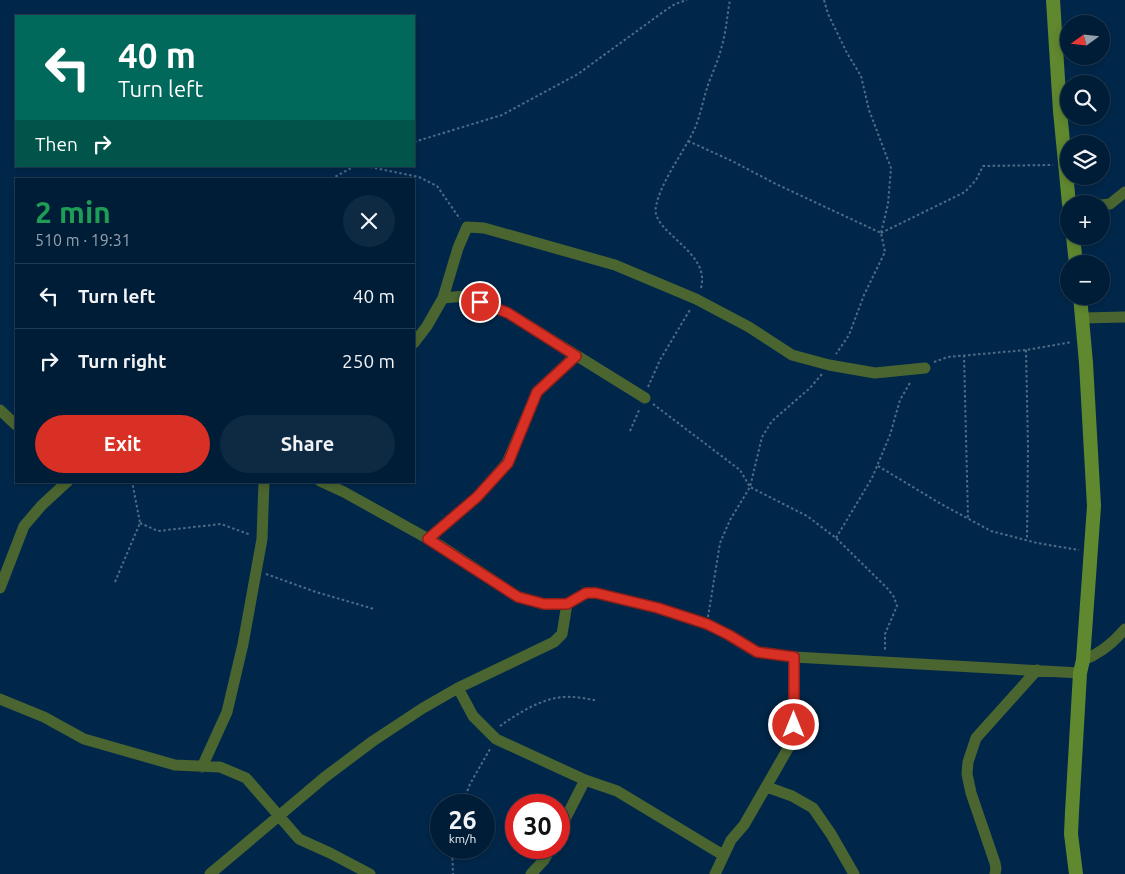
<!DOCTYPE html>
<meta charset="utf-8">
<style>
:root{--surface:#001d38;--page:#0e2a43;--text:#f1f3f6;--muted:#95a2ae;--line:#223b53;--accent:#d93025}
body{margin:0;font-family:Ubuntu,sans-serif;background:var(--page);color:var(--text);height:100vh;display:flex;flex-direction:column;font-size:19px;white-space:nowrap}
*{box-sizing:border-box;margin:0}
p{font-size:16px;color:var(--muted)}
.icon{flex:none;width:28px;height:28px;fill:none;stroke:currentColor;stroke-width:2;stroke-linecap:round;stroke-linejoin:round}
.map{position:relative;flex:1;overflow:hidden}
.panel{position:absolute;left:15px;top:178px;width:400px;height:305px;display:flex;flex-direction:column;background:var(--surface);border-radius:0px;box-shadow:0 2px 8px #0003,0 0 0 1px var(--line)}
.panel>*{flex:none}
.guide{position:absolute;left:15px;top:15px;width:400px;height:152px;border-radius:0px;box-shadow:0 2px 8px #0003,0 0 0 1px var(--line);background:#00695c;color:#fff;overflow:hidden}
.needle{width:32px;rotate:255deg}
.fabs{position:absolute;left:1060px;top:15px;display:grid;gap:10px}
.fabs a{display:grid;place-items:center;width:50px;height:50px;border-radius:50%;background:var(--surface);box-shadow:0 2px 8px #0003,0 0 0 1px var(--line);font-size:25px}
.speed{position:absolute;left:430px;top:794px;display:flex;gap:10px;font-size:25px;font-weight:700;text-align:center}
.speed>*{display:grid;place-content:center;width:65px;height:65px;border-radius:50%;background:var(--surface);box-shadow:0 2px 8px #0003,0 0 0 1px var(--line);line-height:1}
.speed small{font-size:12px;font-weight:400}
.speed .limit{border:8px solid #d22;background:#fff;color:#111}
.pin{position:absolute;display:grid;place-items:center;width:42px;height:42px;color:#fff;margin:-21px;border:2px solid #fff;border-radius:50%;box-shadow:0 1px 5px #0007}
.me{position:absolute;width:55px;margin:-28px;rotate:0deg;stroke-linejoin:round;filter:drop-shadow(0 0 4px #0008)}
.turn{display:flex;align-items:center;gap:18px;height:105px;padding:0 20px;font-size:22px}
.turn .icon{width:65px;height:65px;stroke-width:2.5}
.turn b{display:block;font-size:35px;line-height:42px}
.then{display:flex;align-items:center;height:48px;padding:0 20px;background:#0003;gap:10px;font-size:19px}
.round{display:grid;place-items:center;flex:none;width:52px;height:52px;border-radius:26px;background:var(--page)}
.summary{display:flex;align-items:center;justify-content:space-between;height:85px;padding:0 20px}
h1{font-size:30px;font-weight:700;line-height:38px;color:#1e9e55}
.button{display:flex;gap:10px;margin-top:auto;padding:10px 20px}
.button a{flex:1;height:58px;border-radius:30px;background:var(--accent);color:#fff;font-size:20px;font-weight:700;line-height:58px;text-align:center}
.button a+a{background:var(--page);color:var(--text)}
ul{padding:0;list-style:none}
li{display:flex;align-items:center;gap:15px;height:65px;padding:0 20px;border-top:1px solid var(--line)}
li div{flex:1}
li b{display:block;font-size:19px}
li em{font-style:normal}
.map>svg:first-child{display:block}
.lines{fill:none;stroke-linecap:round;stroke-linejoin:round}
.path{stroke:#4f6c87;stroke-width:2;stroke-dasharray:2.5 2.5;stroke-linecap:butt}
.service{stroke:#4b6530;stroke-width:5.5}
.minor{stroke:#4b6530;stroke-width:11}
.secondary{stroke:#60882f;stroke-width:14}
.route-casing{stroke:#8d1f18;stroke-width:12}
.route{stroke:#d93025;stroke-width:9}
</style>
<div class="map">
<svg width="1125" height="874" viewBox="0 0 1125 874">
<rect width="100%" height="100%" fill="#00274a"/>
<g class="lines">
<!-- path -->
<path class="path" d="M824 0 828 14 847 53 861 76 869 110 891 168 888 204 881 233
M688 141 732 161 776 184 881 233 885 252 864 295 849 335 836 354
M414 142 502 115 578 74 663 12 675 4 687 0
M365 166 419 177 437 186 460 219
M331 179 355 166
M881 233 965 192 976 180 983 166 1053 165
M701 288C711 250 650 233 656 206 662 179 683 154 695 128 700 116 703 101 707 88 711 75 718 62 721 49 726 33 727 16 730 0
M1026 350 1028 447 1027 540
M964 355 968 518
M934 362 948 357 1026 350 1072 342
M648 387 660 360 691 308
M653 404 740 470 750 487 807 516 836 538 887 588 894 597 897 606 885 634V652
M630 431 640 408
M878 466 941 504 991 531 1037 543 1079 550
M140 523 158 531 221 524 251 535
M836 538 872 478 890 435 900 400 911 381
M266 574 316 592 374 609
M115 582 140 523 132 481
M708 617 720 543 730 520 750 487 762 437 772 421 810 388 822 374
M500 726C520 712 546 695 572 697 579 697 587 699 595 700
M462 805 470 784 490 749
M452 848 453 874"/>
<!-- service -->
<path class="service" d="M567 604 586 593H596L658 608 707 624 729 635 757 652 794 657"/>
<!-- minor -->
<path class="minor" d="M1101 205 1110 204 1125 192
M443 298 458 248 467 227 484 228 615 265 696 299 749 327 792 355 829 365 875 373 925 368
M1082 318 1125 317
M414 343 427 326 443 298 465 296 508 313 645 398
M0 410 16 425
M428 539 477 497 507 463 537 392 576 355
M0 588 24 526 42 505 68 481
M1083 660C1100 654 1113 643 1125 629
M458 688 473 716 496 739 585 780 617 791 723 855
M0 699 44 717 84 739 175 765 220 767 246 778 299 839 330 853 370 874
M202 767 227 712 243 644 262 539 264 481
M767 787 792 796 813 808 831 834 854 874
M559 831 585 780
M210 874 325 777 373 741 423 708 458 688 554 642 562 634 567 604H544L518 597 441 546 344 492 320 481
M531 874 544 860 551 848
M715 874 731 840 744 825 790 745 794 725V657L1080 673
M995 874 996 869 995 863 971 793 967 774 968 762 976 738 1037 670"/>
<!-- secondary -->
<path class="secondary" d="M1053 0 1060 111 1069 204
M1073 236 1076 264
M1076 874 1071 834 1072 812 1080 673 1083 660 1094 506 1086 363 1080 296"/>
</g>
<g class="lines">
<!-- route casing -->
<g class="route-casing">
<path id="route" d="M480 302 508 313 576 356 537 392 508 463 477 497 428 539 518 597 544 604H567L586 593H596L658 608 707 624 729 635 757 652 794 657V725"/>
</g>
<!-- route -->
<use href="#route" class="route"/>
</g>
</svg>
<div class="fabs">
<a><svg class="needle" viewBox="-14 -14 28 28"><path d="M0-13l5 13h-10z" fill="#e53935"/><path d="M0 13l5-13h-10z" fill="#95a2ae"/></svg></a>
<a><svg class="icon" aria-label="search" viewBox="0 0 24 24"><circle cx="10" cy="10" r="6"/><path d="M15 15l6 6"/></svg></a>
<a><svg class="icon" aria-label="layers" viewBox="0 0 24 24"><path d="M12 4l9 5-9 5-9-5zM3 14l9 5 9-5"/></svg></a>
<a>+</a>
<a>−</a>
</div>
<div class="speed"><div>26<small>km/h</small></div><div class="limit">30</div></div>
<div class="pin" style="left:480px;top:302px;background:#d93025"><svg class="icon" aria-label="arrive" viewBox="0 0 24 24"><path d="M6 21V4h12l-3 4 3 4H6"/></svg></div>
<svg class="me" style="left:794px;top:725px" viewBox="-20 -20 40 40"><circle r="17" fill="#d93025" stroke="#fff" stroke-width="3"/><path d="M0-11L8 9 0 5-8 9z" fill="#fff"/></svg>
<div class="guide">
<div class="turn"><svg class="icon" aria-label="left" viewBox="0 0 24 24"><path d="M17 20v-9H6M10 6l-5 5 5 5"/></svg><div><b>40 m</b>Turn left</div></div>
<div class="then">Then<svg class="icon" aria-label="right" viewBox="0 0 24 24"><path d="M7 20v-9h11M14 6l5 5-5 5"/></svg></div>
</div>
<section class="panel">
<div class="summary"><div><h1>2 min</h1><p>510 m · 19:31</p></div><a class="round"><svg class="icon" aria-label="close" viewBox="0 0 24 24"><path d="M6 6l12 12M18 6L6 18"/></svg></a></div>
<ul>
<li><svg class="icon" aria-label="left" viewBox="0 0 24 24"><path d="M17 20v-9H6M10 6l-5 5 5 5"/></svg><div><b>Turn left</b></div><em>40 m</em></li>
<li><svg class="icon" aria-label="right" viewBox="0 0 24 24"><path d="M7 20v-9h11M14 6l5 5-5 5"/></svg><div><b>Turn right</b></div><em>250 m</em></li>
</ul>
<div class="button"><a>Exit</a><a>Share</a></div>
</section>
</div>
